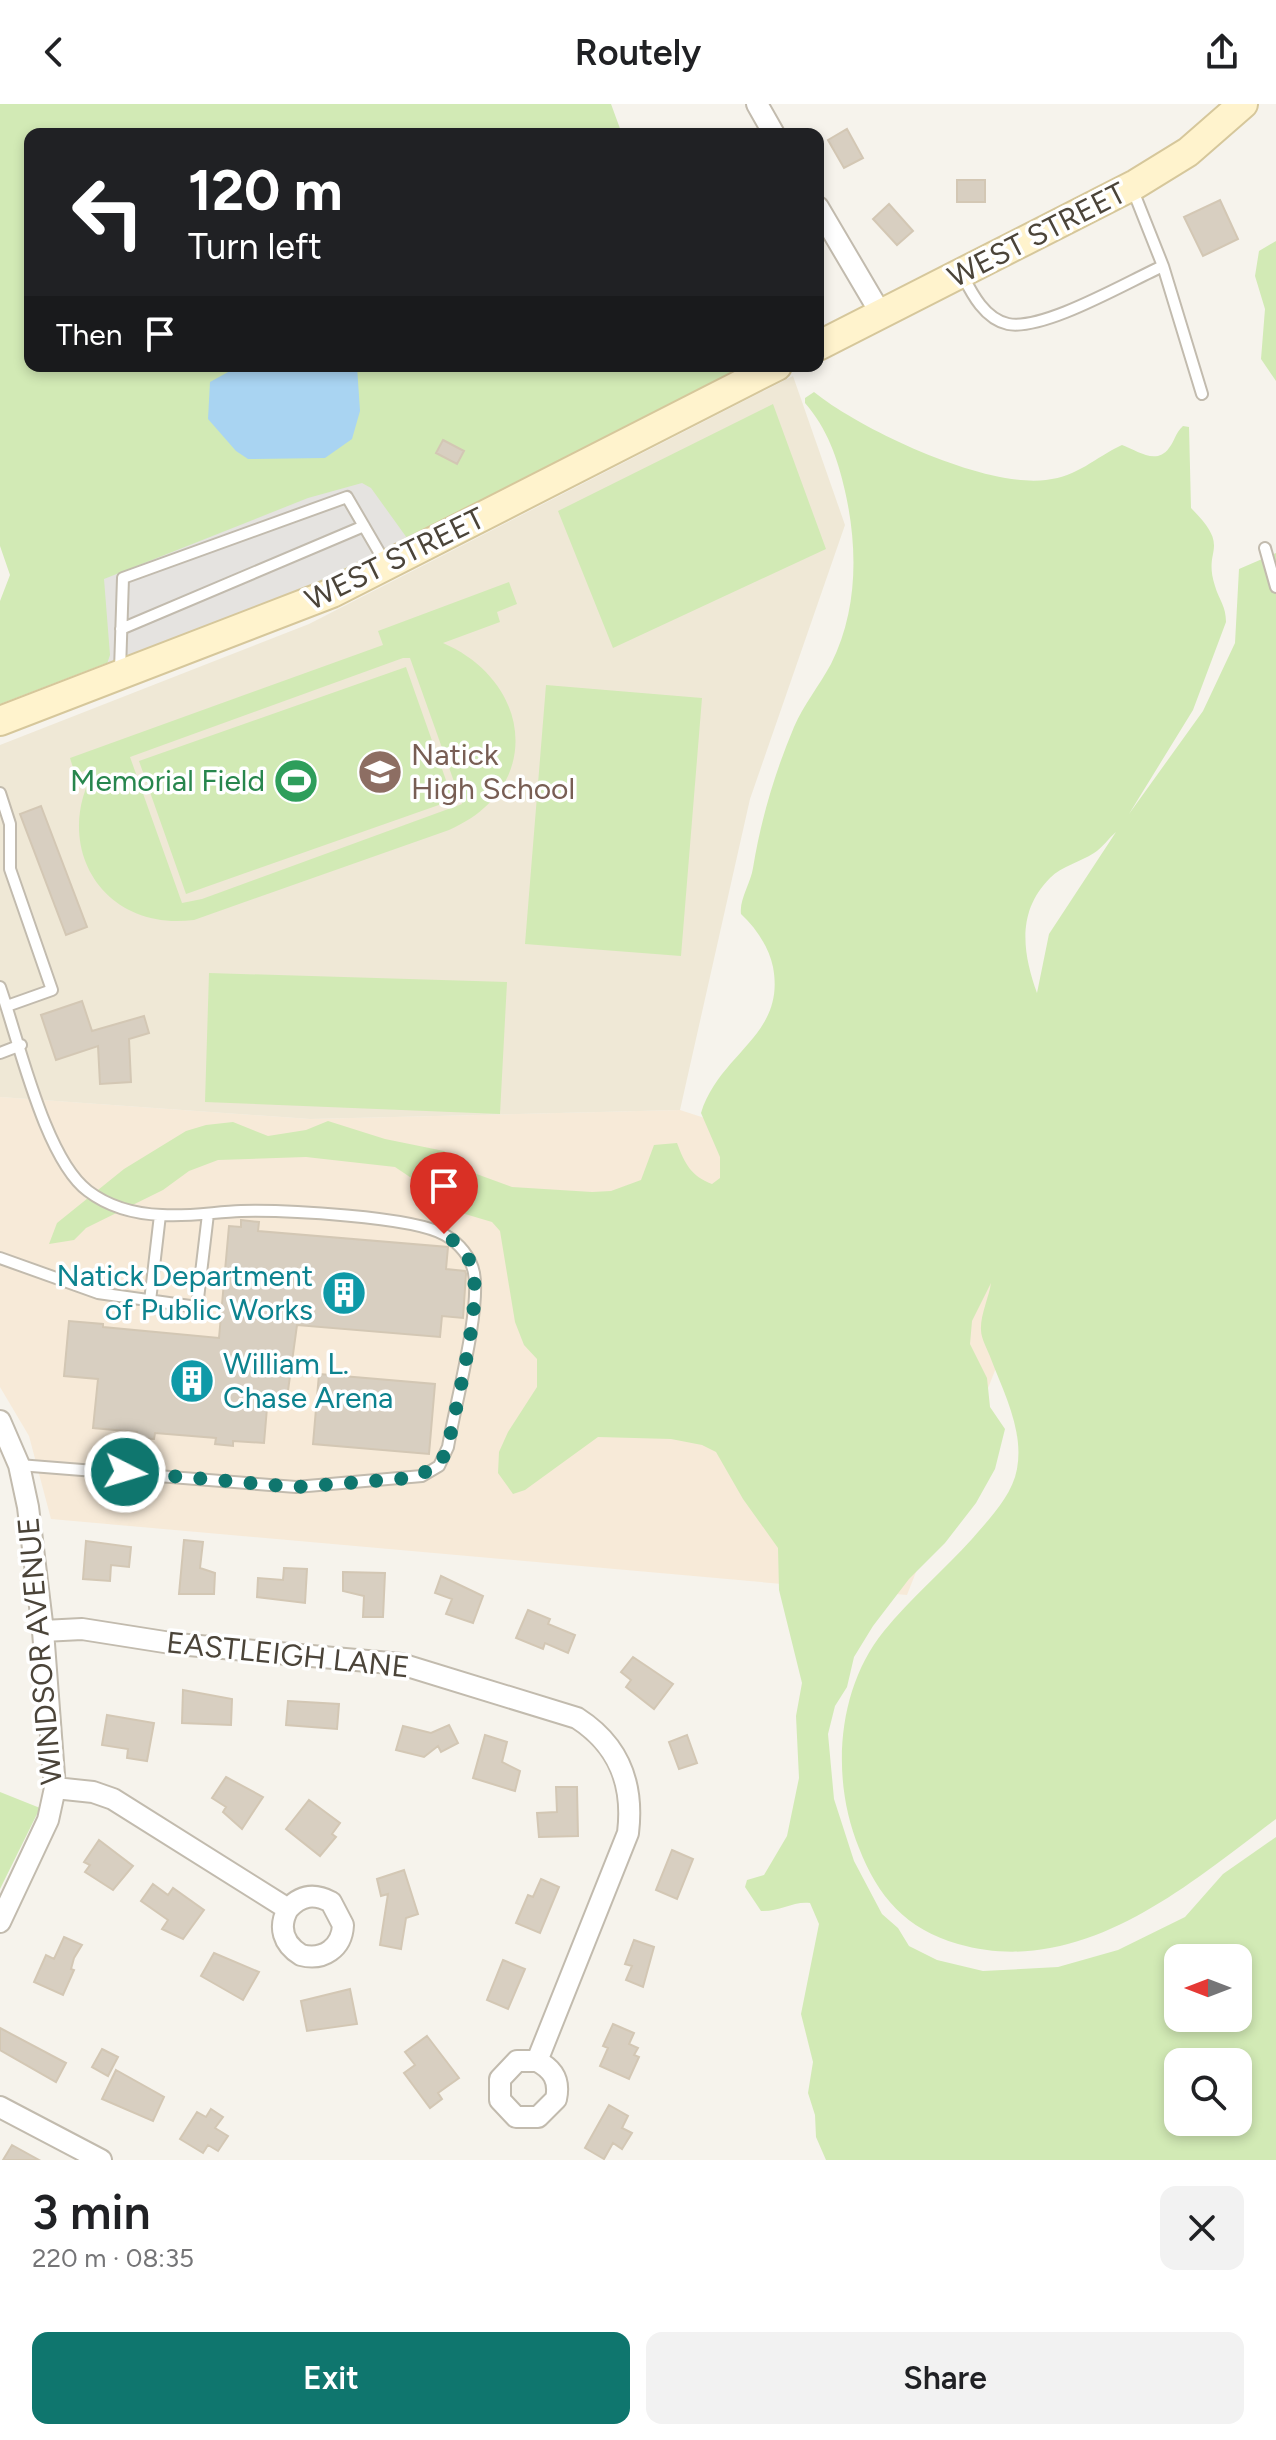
<!DOCTYPE html>
<meta charset="utf-8">
<style>
:root{--surface:#fff;--page:#f2f2f2;--text:#202124;--muted:#757577;--accent:#0f766e}
body{margin:0;font-family:Figtree,sans-serif;background:var(--page);color:var(--text);height:100vh;display:flex;flex-direction:column;font-size:30px;white-space:nowrap}
*{box-sizing:border-box;margin:0}
p{font-size:26px;color:var(--muted)}
.icon{flex:none;width:44px;height:44px;fill:none;stroke:currentColor;stroke-width:2;stroke-linecap:round;stroke-linejoin:round}
.map{position:relative;height:2056px;overflow:hidden}
.drawer{display:flex;flex-direction:column;background:var(--surface);flex:1}
.drawer>*{flex:none}
.guide{position:absolute;left:24px;top:24px;width:800px;height:244px;border-radius:16px;box-shadow:0 4px 12px #0003;background:#202124;color:#fff;overflow:hidden}
.needle{width:52px;rotate:270deg}
.controls{position:absolute;left:1164px;top:1840px;display:grid;gap:16px}
.controls a{display:grid;place-items:center;width:88px;height:88px;border-radius:16px;background:var(--surface);box-shadow:0 4px 12px #0003;font-size:40px}
.pin{position:absolute;display:grid;place-items:center;width:68px;height:68px;color:#fff;margin:-82px -34px;border-radius:50% 50% 50% 0;rotate:-45deg;box-shadow:0 0 8px #0007}
.pin .icon{rotate:45deg}
.me{position:absolute;width:88px;margin:-44px;rotate:95deg;stroke-linejoin:round;filter:drop-shadow(0 0 6px #0008)}
.turn{display:flex;align-items:center;gap:28px;height:168px;padding:0 32px;font-size:36px}
.turn .icon{width:104px;height:104px;stroke-width:2.5}
.turn b{display:block;font-size:56px;line-height:68px}
.then{display:flex;align-items:center;height:76px;padding:0 32px;background:#0003;gap:16px;font-size:30px}
.round{display:grid;place-items:center;flex:none;width:84px;height:84px;border-radius:16px;background:var(--page)}
.summary{display:flex;align-items:center;justify-content:space-between;height:136px;padding:0 32px}
h1{font-size:48px;font-weight:600;line-height:60px}
.primary-button{display:flex;gap:16px;margin-top:auto;padding:16px 32px}
.primary-button a{flex:1;height:92px;border-radius:16px;background:var(--accent);color:#fff;font-size:32px;font-weight:600;line-height:92px;text-align:center}
.primary-button a+a{background:var(--page);color:var(--text)}
header{display:flex;justify-content:space-between;align-items:center;height:104px;padding:0 32px;background:var(--surface);font-size:36px;font-weight:600}
.map>svg:first-child{display:block}
.commercial{fill:#f7ead8}
.education{fill:#efe8d6}
.green{fill:#d2eab5;fill-rule:evenodd}
.parking{fill:#e5e3e0}
.water{fill:#a9d4f2}
.building{fill:#d8cfc1;stroke:#d3c7b4;stroke-width:2}
.lines{fill:none;stroke-linecap:round;stroke-linejoin:round}
.lane-casing{stroke:#c2bbae;stroke-width:14}
.street-casing{stroke:#c2bbae;stroke-width:24}
.secondary-casing{stroke:#d6c79b;stroke-width:32}
.lane{stroke:#fff;stroke-width:10}
.street{stroke:#fff;stroke-width:20}
.secondary{stroke:#fff3cd;stroke-width:28}
.route{stroke:#0f766e;stroke-width:14;stroke-dasharray:0 25.2}
.labels{text-anchor:middle;stroke-width:7;stroke-linejoin:round;paint-order:stroke}
.street-label{font-size:30px;fill:#4b4439;stroke:#fff}
.education-label{font-size:30px;fill:#785e54;stroke:#fff;text-anchor:start}
.leisure-label{font-size:30px;fill:#27864d;stroke:#fff;text-anchor:end}
.culture-label{font-size:30px;fill:#0d838f;stroke:#fff;text-anchor:end}
</style>
<header><svg class="icon" aria-label="back" viewBox="0 0 24 24"><path d="M15 5l-7 7 7 7"/></svg>Routely<svg class="icon" aria-label="share" viewBox="0 0 24 24"><path d="M12 15V3M7 8l5-5 5 5M5 13v7h14v-7"/></svg></header>
<div class="map">
<svg width="1276" height="2056" viewBox="0 0 1276 2056">
<rect width="100%" height="100%" fill="#f6f3ec"/>
<!-- commercial -->
<path class="commercial" d="M0 993 310 1015 680 1006 1050 1126 907 1491 51 1415 29 1332 0 1283Z"/>
<!-- education -->
<path class="education" d="M793 272 845 421 750 695 680 1006 310 1015 0 993V641L309 520Z"/>
<!-- green -->
<path class="green" d="M0 0H611L622 30H30V262H744L326 475 0 600V497L10 471 0 442Z
M1276 137V277L1261 255 1265 205 1255 172 1259 147Z
M814 288C861 326 985 384 1046 376 1079 372 1094 354 1122 341 1137 346 1156 362 1169 344 1175 337 1175 329 1183 322L1189 323 1191 404C1233 446 1202 443 1215 482 1219 496 1226 502 1226 518L1193 606 1129 710 1203 607 1235 539 1239 465 1276 449V1715C1186 1783 1080 1875 958 1840 906 1825 878 1793 859 1744 831 1676 836 1586 884 1527 911 1494 944 1466 972 1435 990 1414 1012 1392 1017 1365 1024 1327 1004 1289 991 1255 988 1246 981 1235 981 1226 980 1212 989 1193 991 1179L972 1217 970 1240 987 1274 990 1303 1005 1325 995 1365 976 1399 945 1439 909 1475 873 1522 854 1553 847 1583 835 1602 828 1630 834 1695 854 1757 882 1810 898 1824 909 1842 937 1856 983 1867 1058 1863 1118 1846 1185 1813 1223 1770 1276 1733V2056H826L816 2033 815 2011 808 1989 813 1958 801 1910 819 1820 810 1799C793 1797 779 1808 761 1807L745 1783 747 1776 764 1771 787 1732 799 1674 796 1612 802 1579 779 1486 778 1444 743 1395 716 1348 702 1341 671 1335 598 1333 525 1386 513 1390 498 1369 499 1348 508 1328 537 1283V1255L524 1241 515 1218 500 1127 492 1118 465 1110 395 1063 306 1053 218 1056 189 1067 163 1086 86 1124 74 1136 49 1140 57 1119 124 1065 186 1027 206 1021 233 1018 268 1032 306 1026 328 1017 385 1035 444 1047 471 1068 512 1083 592 1088 611 1087 641 1076 654 1041 677 1039C685 1060 691 1072 712 1080L720 1074V1053L701 1009C720 948 786 932 773 863 769 843 756 824 741 810 739 796 751 778 753 764 761 715 775 668 794 623 804 600 819 582 831 560 858 506 858 444 845 387 838 355 827 324 805 299V294ZM1116 728 1049 830 1037 889C1023 850 1016 808 1050 774 1062 762 1080 758 1094 749 1102 744 1109 734 1116 728ZM1178 1854H1238V1914H1178ZM1178 1958H1238V2018H1178Z
M773 300 826 445 613 544 558 407Z
M509 478 517 500 497 508 500 518 443 539C533 578 544 685 449 726L194 816C102 828 50 741 96 663L75 670 70 654 383 541 378 527ZM403 554H410L462 700 202 795 182 799 130 653Z
M406 563 453 696 186 790 139 657Z
M546 581 702 594 681 852 525 840Z
M209 869 507 878 500 1010 205 998Z
M0 1688 40 1704 0 1785Z"/>
<!-- parking -->
<path class="parking" d="M362 379 371 384 407 434 307 483 104 569 110 551 104 475 308 394Z"/>
<!-- water -->
<path class="water" d="M239 262H357L360 307 352 335 325 354 248 355 236 347 208 315 210 278Z"/>
<!-- building -->
<path class="building" d="M847 25 863 54 844 64 828 36Z
M957 76H985V98H957Z
M1220 96 1238 135 1203 152 1184 113Z
M889 100 913 127 897 141 873 115Z
M443 336 464 347 457 360 436 349Z
M41 702 87 823 66 831 20 710Z
M82 897 92 927 144 912 149 929 129 935 131 978 100 980 98 942 56 956 41 911Z
M241 1116 259 1118 258 1127 448 1143 446 1165 465 1167 466 1170 463 1214 442 1212 440 1233 297 1221 287 1294 268 1292 264 1339 233 1337V1342L215 1340 216 1334 155 1329 154 1335 136 1334 137 1328 93 1324 98 1275 64 1272 69 1217 103 1220V1223L219 1234 229 1122 241 1123Z
M319 1270 435 1280 429 1350 313 1340Z
M184 1436 203 1438 200 1464 215 1469 214 1490H179Z
M86 1437 131 1443 129 1463 111 1461 110 1477 83 1475Z
M284 1464 307 1465 305 1499 257 1493 258 1474 283 1476Z
M343 1468 385 1469 383 1513H363L364 1492 343 1487Z
M441 1472 483 1492 473 1519 446 1510 452 1495 435 1489Z
M528 1506 550 1515 548 1520 575 1531 568 1549 545 1539 543 1545 516 1534Z
M633 1553 673 1580 654 1605 626 1583 631 1576 621 1568Z
M183 1586 232 1595 231 1621 182 1619Z
M288 1597 339 1600 337 1625 286 1621Z
M107 1611 154 1619 147 1657 127 1654 128 1645 102 1641Z
M449 1621 458 1639 441 1648 438 1642 424 1653 396 1646 403 1622 431 1629Z
M485 1631 507 1638 502 1658 520 1667 515 1687 473 1674Z
M687 1631 697 1659 679 1665 669 1638Z
M226 1673 263 1693 242 1725 223 1708 226 1703 212 1694Z
M556 1683H577L578 1732 539 1733 537 1709 557 1708Z
M309 1696 340 1719 332 1730 336 1733 320 1752 286 1725Z
M99 1736 133 1762 113 1786 85 1768 90 1761 84 1758Z
M672 1746 693 1755 677 1795 656 1786Z
M404 1766 418 1810 406 1814 401 1845 380 1841 388 1790 381 1792 377 1775Z
M541 1775 559 1783 540 1829 516 1819 528 1791 533 1793Z
M153 1780 168 1791 173 1784 204 1806 183 1835 162 1825 168 1816 141 1797Z
M64 1833 82 1841 74 1854 71 1865 74 1866 63 1891 34 1878 46 1851 54 1855Z
M634 1836 654 1843 643 1883 626 1876 632 1862 625 1860Z
M214 1849 259 1868 243 1896 201 1872Z
M503 1856 525 1865 508 1905 487 1896Z
M350 1885 357 1920 307 1927 301 1897Z
M613 1920 634 1929 629 1940 638 1944 634 1951 639 1953 629 1975 600 1962 608 1944 603 1942Z
M0 1924 66 1959 56 1978 0 1946Z
M427 1932 459 1974 438 1989 442 1995 430 2004 404 1969 415 1961 405 1948Z
M102 1945 118 1953 108 1972 92 1963Z
M116 1966 164 1993 153 2017 102 1995Z
M609 2001 628 2012 622 2024 632 2029 622 2045 613 2039 604 2055 585 2044Z
M211 2005 223 2013 215 2024 228 2032 218 2047 208 2041 203 2049 180 2035 197 2008 206 2013Z
M12 2041 39 2056H3Z"/>
<g class="lines">
<!-- lane casing -->
<g class="lane-casing">
<path id="lane" d="M1163 162 1202 290
M963 172C972 190 985 215 1008 220 1044 227 1127 178 1163 162L1132 84
M1265 444 1276 483
M121 525 364 422
M120 566 123 474 347 393 386 460
M0 689 10 720V765L52 886 7 902
M0 883C19 937 45 1055 88 1087 109 1103 137 1110 162 1111 188 1113 215 1108 241 1107 282 1106 413 1112 445 1131 459 1139 471 1153 474 1169 481 1206 455 1301 448 1343L439 1362 422 1372 296 1383 19 1361
M0 949 21 941
M0 1154 98 1189 197 1203 208 1110
M150 1197 160 1111"/>
</g>
<!-- street casing -->
<g class="street-casing">
<path id="street" d="M757 0 774 30
M818 103 881 210
M0 1317 19 1361 28 1403 43 1527 55 1684 48 1716 0 1818
M43 1527 82 1525 177 1540 401 1560 577 1614C619 1641 634 1680 628 1729L537 1957H517L500 1975V1996L516 2013H538L556 1995C560 1977 553 1965 537 1957
M55 1684 93 1688 113 1695 288 1805C278 1823 283 1840 301 1851 323 1857 342 1844 343 1821L331 1798C314 1789 301 1791 288 1805
M0 2003 101 2056"/>
</g>
<!-- secondary casing -->
<g class="secondary-casing">
<path id="secondary" d="M818 242 1136 80 1188 48 1243 0
M0 617 332 489 777 262"/>
</g>
<!-- lane -->
<use href="#lane" class="lane"/>
<!-- street -->
<use href="#street" class="street"/>
<!-- secondary -->
<use href="#secondary" class="secondary"/>
</g>
<g class="lines">
<!-- route -->
<path class="route" d="M125 1368 296 1383 411 1374 439 1362 448 1343C456 1301 481 1205 473 1168 470 1151 458 1139 444 1130"/>
</g>
<!-- icons -->
<defs>
<g id="school-disc" transform="scale(2.3)"><circle r="9.5" fill="#8d6e63" stroke="#fff"/><path d="M0-5L7-2L0 1L-7-2ZM-4 1L0 2.5L4 1V4Q0 6-4 4Z" fill="#fff"/></g>
<g id="stadium-disc" transform="scale(2.3)"><circle r="9.5" fill="#2e9e5b" stroke="#fff"/><path d="M0-5a6.5 5 0 1 0 0 10a6.5 5 0 1 0 0-10ZM-3.5-1.8h7v3.6h-7Z" fill="#fff"/></g>
<g id="building-disc" transform="scale(2.3)"><circle r="9.5" fill="#0f9aa8" stroke="#fff"/><path d="M-4-6H4V6H1V3H-1V6H-4ZM-2.5-4.3h1.7v1.8h-1.7ZM.8-4.3h1.7v1.8H.8ZM-2.5-1h1.7V.8h-1.7ZM.8-1h1.7V.8H.8Z" fill="#fff"/></g>
</defs>
<g fill-rule="evenodd">
<use href="#school-disc" x="380" y="668"/>
<use href="#stadium-disc" x="296" y="677"/>
<use href="#building-disc" x="344" y="1189"/>
<use href="#building-disc" x="192" y="1277"/>
</g>
<g class="labels">
<!-- street labels -->
<g class="street-label">
<text transform="translate(1037 131) rotate(-27)" y="10">WEST STREET</text>
<text transform="translate(395 455) rotate(-26)" y="10">WEST STREET</text>
<text transform="translate(40 1547) rotate(-95)" y="10">WINDSOR AVENUE</text>
<text transform="translate(288 1551) rotate(6)" y="10">EASTLEIGH LANE</text>
</g>
<!-- education labels -->
<g class="education-label">
<text x="411" y="661">Natick<tspan x="411" dy="34">High School</tspan></text>
</g>
<!-- leisure labels -->
<g class="leisure-label">
<text x="265" y="687">Memorial Field</text>
</g>
<!-- culture labels -->
<g class="culture-label">
<text x="313" y="1182">Natick Department<tspan x="313" dy="34">of Public Works</tspan></text>
<text x="223" y="1270" text-anchor="start">William L.<tspan x="223" dy="34">Chase Arena</tspan></text>
</g>
</g>
</svg>
<div class="controls">
<a><svg class="needle" viewBox="-14 -14 28 28"><path d="M0-13l5 13h-10z" fill="#e53935"/><path d="M0 13l5-13h-10z" fill="#757577"/></svg></a>
<a><svg class="icon" aria-label="search" viewBox="0 0 24 24"><circle cx="10" cy="10" r="6"/><path d="M15 15l6 6"/></svg></a>
</div>
<div class="pin" style="left:444px;top:1130px;background:#d93025"><svg class="icon" aria-label="arrive" viewBox="0 0 24 24"><path d="M6 21V4h12l-3 4 3 4H6"/></svg></div>
<svg class="me" style="left:125px;top:1368px" viewBox="-20 -20 40 40"><circle r="17" fill="#0f766e" stroke="#fff" stroke-width="3"/><path d="M0-11L8 9 0 5-8 9z" fill="#fff"/></svg>
<div class="guide">
<div class="turn"><svg class="icon" aria-label="left" viewBox="0 0 24 24"><path d="M17 20v-9H6M10 6l-5 5 5 5"/></svg><div><b>120 m</b>Turn left</div></div>
<div class="then">Then<svg class="icon" aria-label="arrive" viewBox="0 0 24 24"><path d="M6 21V4h12l-3 4 3 4H6"/></svg></div>
</div>
</div>
<section class="drawer">
<div class="summary"><div><h1>3 min</h1><p>220 m · 08:35</p></div><a class="round"><svg class="icon" aria-label="close" viewBox="0 0 24 24"><path d="M6 6l12 12M18 6L6 18"/></svg></a></div>
<div class="primary-button"><a>Exit</a><a>Share</a></div>
</section>
